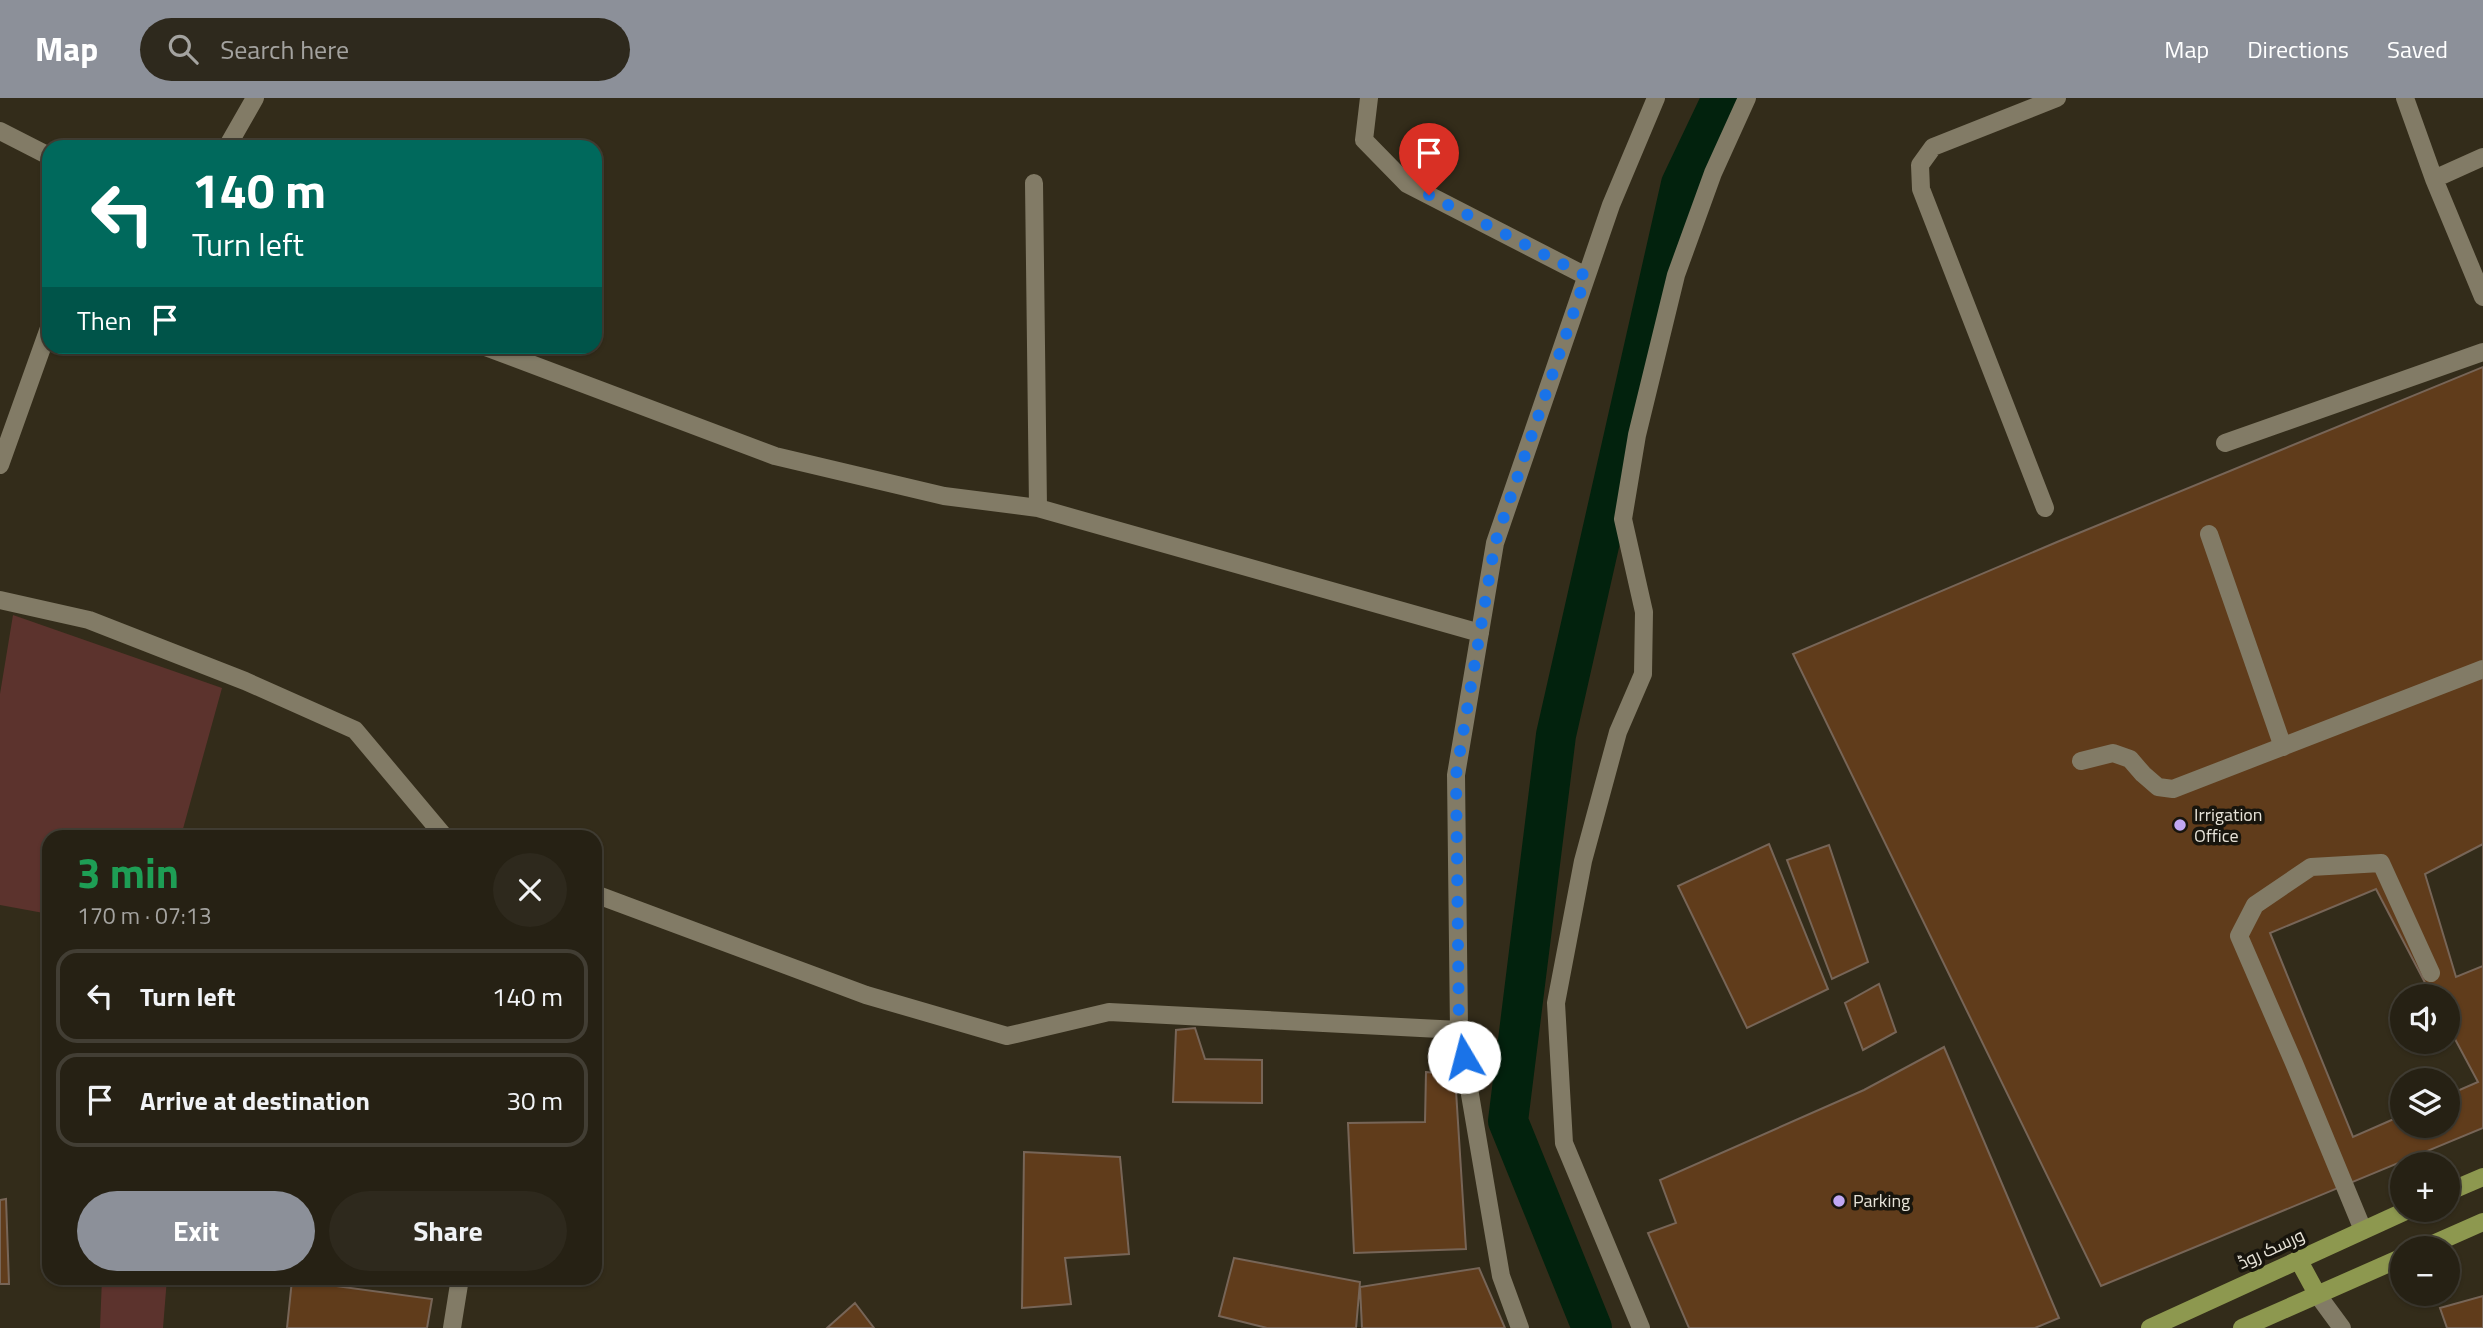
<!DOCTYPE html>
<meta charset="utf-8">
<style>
:root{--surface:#262114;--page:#2e291d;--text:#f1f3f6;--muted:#a4a3a0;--line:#423e34;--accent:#8c9099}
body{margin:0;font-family:"Titillium Web",Cairo,sans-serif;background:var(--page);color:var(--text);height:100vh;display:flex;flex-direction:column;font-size:26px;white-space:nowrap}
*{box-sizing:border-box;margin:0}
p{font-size:23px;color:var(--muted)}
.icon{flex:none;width:38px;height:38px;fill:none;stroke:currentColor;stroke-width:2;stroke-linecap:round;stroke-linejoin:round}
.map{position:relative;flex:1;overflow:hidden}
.details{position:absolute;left:42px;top:732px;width:560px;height:455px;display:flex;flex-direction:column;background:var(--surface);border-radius:21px;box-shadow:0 2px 5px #0004,0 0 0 2px var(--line)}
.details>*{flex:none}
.top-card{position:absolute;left:42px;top:42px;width:560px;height:214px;border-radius:21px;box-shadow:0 2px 5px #0004,0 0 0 2px var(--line);background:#00695c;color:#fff;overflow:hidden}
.controls{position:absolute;left:2390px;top:886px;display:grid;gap:14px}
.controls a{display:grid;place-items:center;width:70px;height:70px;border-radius:50%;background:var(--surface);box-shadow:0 2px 5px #0004,0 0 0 2px var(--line);font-size:35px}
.pin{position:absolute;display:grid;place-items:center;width:60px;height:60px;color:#fff;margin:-72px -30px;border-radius:50% 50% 50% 0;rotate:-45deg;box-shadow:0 0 7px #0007}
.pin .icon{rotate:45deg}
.me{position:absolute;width:77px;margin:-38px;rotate:352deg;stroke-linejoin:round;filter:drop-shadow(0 0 5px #0008)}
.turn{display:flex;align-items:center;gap:24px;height:147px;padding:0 35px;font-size:32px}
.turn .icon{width:91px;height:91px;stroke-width:2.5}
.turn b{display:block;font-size:49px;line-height:60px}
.then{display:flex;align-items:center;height:66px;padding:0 35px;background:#0003;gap:14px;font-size:26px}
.round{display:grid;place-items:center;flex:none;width:74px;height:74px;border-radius:37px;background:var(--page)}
.summary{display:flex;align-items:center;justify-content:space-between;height:119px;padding:0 35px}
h1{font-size:42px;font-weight:700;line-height:52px;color:#1e9e55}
.cta{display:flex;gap:14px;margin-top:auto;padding:14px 35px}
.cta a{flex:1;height:80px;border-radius:42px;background:var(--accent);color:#fff;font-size:28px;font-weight:700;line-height:80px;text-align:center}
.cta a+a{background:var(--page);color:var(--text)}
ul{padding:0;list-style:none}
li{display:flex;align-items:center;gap:21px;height:94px;margin:0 14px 10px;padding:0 21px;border:4px solid var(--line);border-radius:21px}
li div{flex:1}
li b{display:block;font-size:26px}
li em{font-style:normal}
header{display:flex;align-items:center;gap:42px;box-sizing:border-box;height:98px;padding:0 35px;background:var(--accent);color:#fff}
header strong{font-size:33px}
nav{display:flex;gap:38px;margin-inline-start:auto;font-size:24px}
.search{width:490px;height:63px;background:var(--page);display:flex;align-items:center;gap:18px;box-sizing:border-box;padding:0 24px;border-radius:38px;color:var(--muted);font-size:26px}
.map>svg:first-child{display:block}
.green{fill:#5c332d}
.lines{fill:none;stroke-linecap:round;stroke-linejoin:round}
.canal{stroke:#02220d;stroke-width:40}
.building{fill:#603c1b;stroke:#776557;stroke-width:2;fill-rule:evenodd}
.minor{stroke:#827b66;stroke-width:18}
.major{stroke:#8d984f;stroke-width:18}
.route{stroke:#1a73e8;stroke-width:12;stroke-dasharray:0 21.6}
.poi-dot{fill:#c1a8f3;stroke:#18150d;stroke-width:2.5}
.labels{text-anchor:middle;stroke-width:7;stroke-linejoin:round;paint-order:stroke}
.poi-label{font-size:18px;fill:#e7e3d8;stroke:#18150d;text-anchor:start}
.street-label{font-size:18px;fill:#e7e3d8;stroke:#18150d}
</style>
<header>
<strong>Map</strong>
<div class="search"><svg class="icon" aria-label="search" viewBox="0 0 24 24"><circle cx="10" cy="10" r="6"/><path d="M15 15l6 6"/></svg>Search here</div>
<nav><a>Map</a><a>Directions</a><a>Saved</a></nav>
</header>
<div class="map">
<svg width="2483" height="1230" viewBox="0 0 2483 1230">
<rect width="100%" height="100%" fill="#332c1a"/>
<!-- green -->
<path class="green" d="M13 517 222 590 181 738H49V816L0 807V596Z
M102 1180H167L163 1230H100Z"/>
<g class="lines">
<!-- canal -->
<path class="canal" d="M1592 1230 1508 1023 1556 637 1681 86 1722 0"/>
</g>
<!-- building -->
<path class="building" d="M2483 269V1030L2101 1188 1793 556 2057 444ZM2403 898H2448V943H2403ZM2403 982H2448V1027H2403Z
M1769 746 1828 891 1747 930 1678 788Z
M2483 746V868L2456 879 2425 776Z
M1829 747 1868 864 1832 881 1787 762Z
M2376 791 2432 898H2403V943H2448V928L2478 984 2448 997V982H2403V1017L2353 1039 2270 835Z
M1879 886 1896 934 1863 952 1845 905Z
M1195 930 1205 961 1262 962V1005L1173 1004 1176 932Z
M1944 949 2059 1220 2035 1230H1689L1648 1135 1676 1125 1660 1082 1864 992Z
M1426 974 1455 977 1466 1151 1354 1155 1348 1025 1425 1024Z
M1024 1054 1120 1059 1129 1156 1065 1160 1071 1206 1022 1210Z
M6 1101 9 1186H0V1102Z
M1234 1160 1360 1184 1356 1230H1267L1219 1218Z
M1479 1170 1505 1230H1362L1360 1189Z
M292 1182 432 1201 427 1230H287Z
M2483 1198V1230H2447L2440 1210Z
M855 1205 874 1230H827Z"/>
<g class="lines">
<!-- minor -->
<path class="minor" d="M1369 0 1364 42 1407 86 1586 178
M2405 0 2434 81 2483 199
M0 33 49 58
M227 49 255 0
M2434 81 2483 59
M1034 85 1038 410
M483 248 775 358 944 398 1038 410 1480 535
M2225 345 2483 254
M0 367 49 230
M2045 410 1921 91 1920 67 1933 49 2057 0
M2209 436 2283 649
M0 502 89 522 245 583 355 632 444 738
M2081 663 2113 655 2130 661 2143 676 2158 689 2173 691 2483 571
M595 796 866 897 1007 938 1109 914 1459 932
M2363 1132 2294 965 2239 838 2255 807 2311 769 2381 765 2431 875
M2317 1196 2342 1230
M452 1230 460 1180
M1520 1230 1501 1178 1459 932 1456 677 1495 445 1611 107 1656 0
M1641 1230 1564 1045 1556 905 1583 763 1618 634 1643 576 1644 514 1623 421 1637 337 1676 177 1713 75 1747 0"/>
<!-- major -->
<path class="major" d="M2448 1094 2483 1079
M2424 1150 2483 1124
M2298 1161 2317 1196
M2150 1230 2410 1111
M2242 1230 2403 1159"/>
</g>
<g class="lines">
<!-- route -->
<path class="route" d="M1429 97 1586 178 1495 445 1456 677 1459 932 1464 959"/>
</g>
<!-- markers -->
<g class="poi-dot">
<circle cx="2180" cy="727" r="7"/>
<circle cx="1839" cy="1103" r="7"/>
</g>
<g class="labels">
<!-- poi labels -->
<g class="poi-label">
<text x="2194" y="723">Irrigation<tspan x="2194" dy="21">Office</tspan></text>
<text x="1853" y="1109">Parking</text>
</g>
<!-- street labels -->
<g class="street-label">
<text transform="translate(2271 1151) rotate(-25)" y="6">ورسک روڈ</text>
</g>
</g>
</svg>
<div class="controls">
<a><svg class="icon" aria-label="sound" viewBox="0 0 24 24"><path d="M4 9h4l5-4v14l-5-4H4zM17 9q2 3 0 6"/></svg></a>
<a><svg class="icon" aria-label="layers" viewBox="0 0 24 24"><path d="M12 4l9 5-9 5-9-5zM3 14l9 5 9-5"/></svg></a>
<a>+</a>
<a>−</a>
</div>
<div class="pin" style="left:1429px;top:97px;background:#d93025"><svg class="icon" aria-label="arrive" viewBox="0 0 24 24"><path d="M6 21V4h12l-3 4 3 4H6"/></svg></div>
<svg class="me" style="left:1464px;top:959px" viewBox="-20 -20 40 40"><circle r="19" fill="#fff"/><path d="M0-13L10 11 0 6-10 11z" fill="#1a73e8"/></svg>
<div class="top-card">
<div class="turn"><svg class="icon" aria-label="left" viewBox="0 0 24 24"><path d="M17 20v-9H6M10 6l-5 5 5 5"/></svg><div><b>140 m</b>Turn left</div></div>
<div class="then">Then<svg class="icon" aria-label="arrive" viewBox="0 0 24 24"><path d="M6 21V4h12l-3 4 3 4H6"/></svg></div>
</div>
<section class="details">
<div class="summary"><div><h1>3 min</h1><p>170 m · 07:13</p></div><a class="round"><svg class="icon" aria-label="close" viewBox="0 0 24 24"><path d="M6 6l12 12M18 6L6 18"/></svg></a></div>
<ul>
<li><svg class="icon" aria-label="left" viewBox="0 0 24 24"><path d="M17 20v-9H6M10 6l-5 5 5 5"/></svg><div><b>Turn left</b></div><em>140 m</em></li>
<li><svg class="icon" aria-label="arrive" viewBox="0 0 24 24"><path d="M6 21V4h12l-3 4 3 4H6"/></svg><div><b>Arrive at destination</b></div><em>30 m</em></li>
</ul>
<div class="cta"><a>Exit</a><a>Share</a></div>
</section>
</div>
